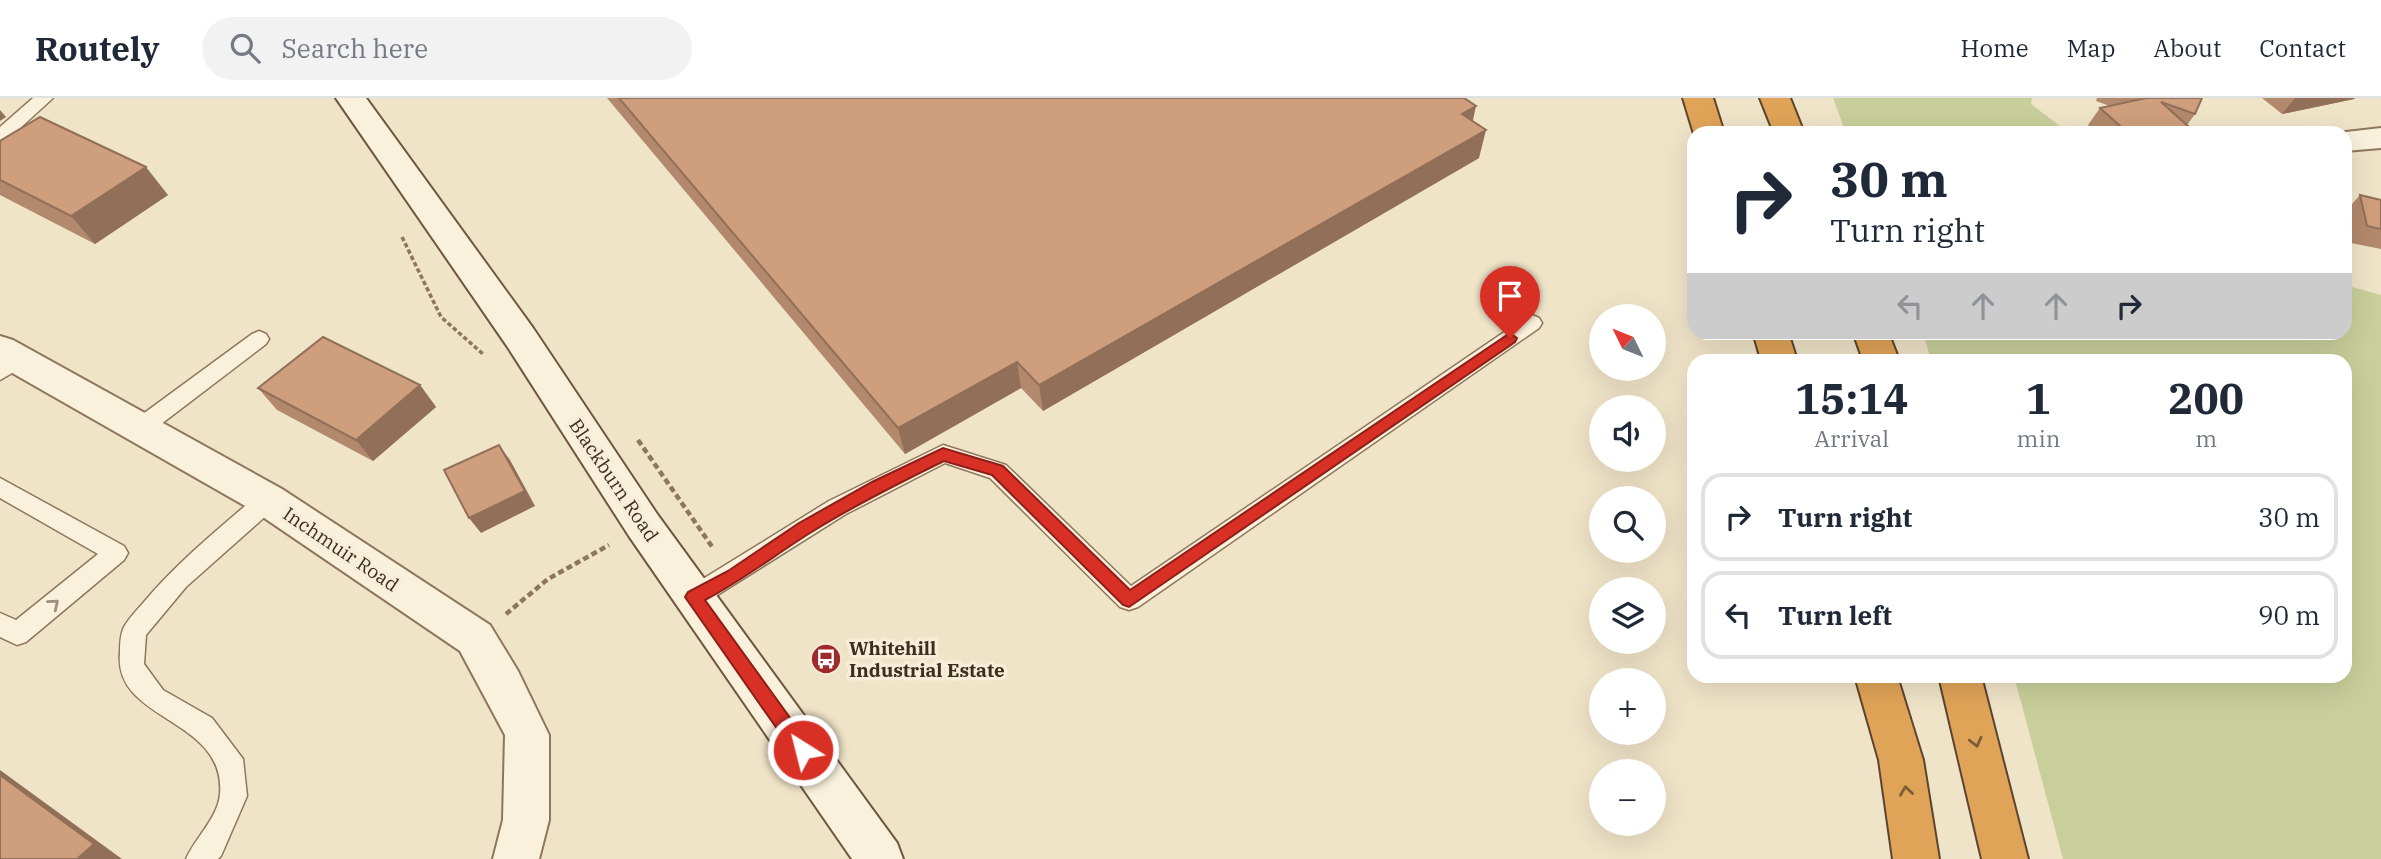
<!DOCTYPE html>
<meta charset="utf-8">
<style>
:root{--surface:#fff;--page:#f2f2f3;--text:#1f2937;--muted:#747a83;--line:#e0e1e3}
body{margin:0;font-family:"IBM Plex Serif",serif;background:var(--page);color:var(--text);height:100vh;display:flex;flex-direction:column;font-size:26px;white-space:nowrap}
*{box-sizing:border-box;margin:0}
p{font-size:23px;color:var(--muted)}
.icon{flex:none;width:38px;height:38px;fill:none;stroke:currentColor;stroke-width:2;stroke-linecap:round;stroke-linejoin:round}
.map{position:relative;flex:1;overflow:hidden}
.drawer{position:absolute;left:1687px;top:256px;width:665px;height:329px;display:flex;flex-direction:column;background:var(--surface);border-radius:21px;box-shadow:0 7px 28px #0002}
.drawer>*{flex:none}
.banner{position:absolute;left:1687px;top:28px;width:665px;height:214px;border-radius:21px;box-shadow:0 7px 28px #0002;background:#fff;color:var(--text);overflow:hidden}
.needle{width:46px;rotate:313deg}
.controls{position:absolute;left:1589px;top:206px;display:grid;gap:14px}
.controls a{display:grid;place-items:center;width:77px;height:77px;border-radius:50%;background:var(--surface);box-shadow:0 7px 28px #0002;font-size:35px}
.pin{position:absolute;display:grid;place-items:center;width:60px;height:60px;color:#fff;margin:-72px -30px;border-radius:50% 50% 50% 0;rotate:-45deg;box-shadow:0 0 7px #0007}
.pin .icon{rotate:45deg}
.me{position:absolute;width:77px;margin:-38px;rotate:324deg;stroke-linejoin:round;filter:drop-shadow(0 0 5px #0008)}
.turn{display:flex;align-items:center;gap:24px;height:147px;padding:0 28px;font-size:32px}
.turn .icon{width:91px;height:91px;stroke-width:2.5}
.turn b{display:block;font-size:49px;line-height:60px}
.lanes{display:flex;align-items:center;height:66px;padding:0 28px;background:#0003;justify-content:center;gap:35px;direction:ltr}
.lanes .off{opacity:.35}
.eta{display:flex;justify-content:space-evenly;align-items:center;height:119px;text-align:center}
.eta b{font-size:42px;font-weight:700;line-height:49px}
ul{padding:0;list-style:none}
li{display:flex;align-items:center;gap:21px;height:88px;margin:0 14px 10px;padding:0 14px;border:4px solid var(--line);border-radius:21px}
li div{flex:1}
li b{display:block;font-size:26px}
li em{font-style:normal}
header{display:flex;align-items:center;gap:42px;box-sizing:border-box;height:98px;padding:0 35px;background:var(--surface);border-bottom:2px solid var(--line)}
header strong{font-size:33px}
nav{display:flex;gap:38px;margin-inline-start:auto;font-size:24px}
.search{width:490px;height:63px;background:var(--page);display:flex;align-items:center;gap:18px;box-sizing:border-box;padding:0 24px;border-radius:38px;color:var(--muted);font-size:26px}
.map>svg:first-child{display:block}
.green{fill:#c9cf9b}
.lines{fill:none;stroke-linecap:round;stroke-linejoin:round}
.service-casing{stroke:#8d765c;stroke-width:3}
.minor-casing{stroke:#8d765c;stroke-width:4}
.secondary-casing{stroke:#6f573f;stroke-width:4}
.motorway-casing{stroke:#5b4430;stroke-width:4}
.path-far1{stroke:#8d765c;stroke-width:3.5;stroke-dasharray:4.5 2.5;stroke-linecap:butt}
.path{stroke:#8d765c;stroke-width:4.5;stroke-dasharray:6 3.5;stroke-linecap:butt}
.service{fill:#faf1dc;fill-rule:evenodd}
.minor{fill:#faf1dc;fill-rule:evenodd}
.secondary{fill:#faf1dc;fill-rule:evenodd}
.motorway{fill:#e0a458;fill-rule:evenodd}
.wall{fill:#b2896c}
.shaded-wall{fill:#916f58}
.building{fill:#cf9f7d;stroke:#916f58;stroke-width:2}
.oneway{stroke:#9c907e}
.oneway2{stroke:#7e5d36}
.route{fill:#d93025;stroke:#8d1f18;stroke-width:2}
.labels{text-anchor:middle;stroke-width:7;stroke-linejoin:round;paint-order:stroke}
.street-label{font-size:19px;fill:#3d2e20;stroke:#f7eed8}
.poi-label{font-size:19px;font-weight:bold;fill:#3d2e20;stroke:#f7eed8;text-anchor:start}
</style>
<header>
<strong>Routely</strong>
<div class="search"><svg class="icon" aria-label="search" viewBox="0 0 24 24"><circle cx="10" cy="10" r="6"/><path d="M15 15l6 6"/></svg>Search here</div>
<nav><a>Home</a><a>Map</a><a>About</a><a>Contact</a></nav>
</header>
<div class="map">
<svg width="2381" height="761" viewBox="0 0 2381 761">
<rect width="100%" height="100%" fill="#f0e4c8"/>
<!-- green -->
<path class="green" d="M1833 0H2032L2031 6 2069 35H1846Z
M2345 187 2381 197V761H2063L2014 578H2345V262H1931L1923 235 2345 234Z"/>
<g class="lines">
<!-- service casing -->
<g class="service-casing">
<path id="service" d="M33 0H53L6 43 0 45V29Z
M1532 217 1539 220 1542 225 1539 230 1138 509 1129 512 1120 509 990 380 945 365 846 416 703 506 694 509 685 506 682 499 685 492 829 403 943 347 1006 367 1131 488 1525 220Z
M259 233 266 236 269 241 266 246 148 336 140 339 132 336 129 330 132 324 252 236Z
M19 253 26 255 30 261 26 267 0 282V263Z
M0 380 124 448 128 455 124 462 26 544 17 547 0 539V515L16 522 98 456 0 400Z
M268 393 276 395 280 402 276 409 186 489 146 537 144 566 163 592 212 620 243 661 247 698 221 758 218 761H186C195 740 218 720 220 696 226 619 113 624 120 555 120 547 120 537 124 529 129 520 137 512 144 504 178 463 220 430 260 395Z"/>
</g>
<!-- minor casing -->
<g class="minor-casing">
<path id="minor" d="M2381 30V50L2345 53V35H2337Z
M0 238 13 242 282 391 490 527 518 573 549 637V722L539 761H493L503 722 505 637 460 553 254 413 0 268Z"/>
</g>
<!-- secondary casing -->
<g class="secondary-casing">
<path id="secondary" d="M336 0H366L533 230 657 416 897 745 903 761H852L629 438 507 248Z"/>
</g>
<!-- motorway casing -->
<g class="motorway-casing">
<path id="motorway" d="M1683 0H1713L1724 35 1694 36Z
M1760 0H1790L1804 35H1774Z
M1753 234H1788L1797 262H1761Z
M1853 234H1888L1899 262H1863Z
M1855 578H1897L1923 662 1939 761H1893L1879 662Z
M1939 578H1981L2028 761H1982Z"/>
</g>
<!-- path-far1 -->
<path class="path-far1" d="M402 139 441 219 483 256"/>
<!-- path -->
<path class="path" d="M638 342 713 450
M506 516 548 481 609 447"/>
<!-- service -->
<use href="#service" class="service"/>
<!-- minor -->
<use href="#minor" class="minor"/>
<!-- secondary -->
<use href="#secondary" class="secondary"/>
<!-- motorway -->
<use href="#motorway" class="motorway"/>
</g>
<!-- wall -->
<path class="wall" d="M607 0H1464L1473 24 1479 60 1043 313 1021 290 905 356Z
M2097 0H2202L2195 16 2187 27 2189 29 2185 35H2098L2088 27 2100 10 2110 8 2096 3Z
M2262 0H2355L2354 1 2282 16Z
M0 43 168 97 95 146 0 97Z
M2360 97 2381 102V151L2351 145 2345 114Z
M420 287 436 309 373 363 277 312 258 290Z"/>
<!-- shaded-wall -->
<path class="shaded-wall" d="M2295 0H2355L2354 1 2282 16Z
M1476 8 1470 36 1462 16Z
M0 12 6 19 0 23Z
M2189 29 2185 35H2159Z
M1486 32 1479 60 1043 313 1039 287Z
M146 69 168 97 95 146 71 118Z
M1017 264 1021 290 905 356 898 330Z
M420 287 436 309 373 363 356 342Z
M499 347 510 362 535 408 481 435 469 420Z
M0 672 122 761H77L0 677Z"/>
<!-- building -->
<path class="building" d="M619 0H1464L1476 8 1462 16 1486 32 1039 287 1017 264 898 330Z
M2146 0H2202L2195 16 2161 4 2189 29 2159 35H2128L2100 10Z
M40 19 146 69 71 118 0 82V43Z
M2360 97 2381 102V131L2367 128Z
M323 239 420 287 356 342 258 290Z
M499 347 525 393 469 420 444 372Z
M0 677 94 746 77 761H0Z"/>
<!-- one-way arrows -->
<defs><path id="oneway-chevron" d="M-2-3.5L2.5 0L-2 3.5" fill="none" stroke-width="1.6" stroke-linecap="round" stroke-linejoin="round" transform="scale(1.75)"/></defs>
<use class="oneway" href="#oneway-chevron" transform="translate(54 506) rotate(-40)"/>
<g class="oneway2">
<use href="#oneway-chevron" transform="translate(1976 644) rotate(76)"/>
<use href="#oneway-chevron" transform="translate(1906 693) rotate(-98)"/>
</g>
<!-- route -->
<path class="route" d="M1510 235 1517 240 1515 244 1129 509 1123 507 992 377 944 363C899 385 853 408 810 435 775 457 743 482 705 502L809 646 812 652 809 658 803 660 796 658 685 499 688 494 728 473 799 425 872 384 943 350 1003 368 1130 492Z"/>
<!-- icons -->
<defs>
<g id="bus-disc" transform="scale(1.575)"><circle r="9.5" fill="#9e2a2b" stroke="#f7eed8"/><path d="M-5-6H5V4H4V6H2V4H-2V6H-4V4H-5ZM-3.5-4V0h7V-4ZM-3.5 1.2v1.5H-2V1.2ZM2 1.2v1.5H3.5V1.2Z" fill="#fff"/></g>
</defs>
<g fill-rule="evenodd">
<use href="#bus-disc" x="826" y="561"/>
</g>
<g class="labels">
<!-- street labels -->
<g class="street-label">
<text transform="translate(614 382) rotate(56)" y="7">Blackburn Road</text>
<text transform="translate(341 451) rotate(34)" y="7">Inchmuir Road</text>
</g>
<!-- poi labels -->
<g class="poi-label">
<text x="849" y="557">Whitehill<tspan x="849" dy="22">Industrial Estate</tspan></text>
</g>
</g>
</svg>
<div class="controls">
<a><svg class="needle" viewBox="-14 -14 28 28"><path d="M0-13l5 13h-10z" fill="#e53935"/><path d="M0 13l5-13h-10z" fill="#747a83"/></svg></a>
<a><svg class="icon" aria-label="sound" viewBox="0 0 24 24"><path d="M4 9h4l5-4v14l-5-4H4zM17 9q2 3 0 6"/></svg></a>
<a><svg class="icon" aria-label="search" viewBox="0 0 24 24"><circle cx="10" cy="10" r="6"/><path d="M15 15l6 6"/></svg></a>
<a><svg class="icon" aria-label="layers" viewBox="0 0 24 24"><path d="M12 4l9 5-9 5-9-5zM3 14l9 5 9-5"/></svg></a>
<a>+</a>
<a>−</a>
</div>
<div class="pin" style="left:1510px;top:240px;background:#d93025"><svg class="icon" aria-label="arrive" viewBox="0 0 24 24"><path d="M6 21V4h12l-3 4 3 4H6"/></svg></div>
<svg class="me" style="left:803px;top:652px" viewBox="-20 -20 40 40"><circle r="17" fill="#d93025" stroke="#fff" stroke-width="3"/><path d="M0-11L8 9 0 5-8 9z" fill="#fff"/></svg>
<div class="banner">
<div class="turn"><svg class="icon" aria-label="right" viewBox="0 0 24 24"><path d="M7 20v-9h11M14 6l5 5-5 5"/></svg><div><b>30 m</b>Turn right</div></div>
<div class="lanes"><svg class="icon off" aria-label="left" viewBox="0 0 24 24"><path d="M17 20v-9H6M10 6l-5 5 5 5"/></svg><svg class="icon off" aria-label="ahead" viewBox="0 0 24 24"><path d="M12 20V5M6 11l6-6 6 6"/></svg><svg class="icon off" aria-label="ahead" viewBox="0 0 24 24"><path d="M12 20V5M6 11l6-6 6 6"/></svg><svg class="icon" aria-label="right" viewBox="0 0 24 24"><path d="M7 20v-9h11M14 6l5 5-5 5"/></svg></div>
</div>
<section class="drawer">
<div class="eta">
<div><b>15:14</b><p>Arrival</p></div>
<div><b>1</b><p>min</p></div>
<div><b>200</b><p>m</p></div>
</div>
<ul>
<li><svg class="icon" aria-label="right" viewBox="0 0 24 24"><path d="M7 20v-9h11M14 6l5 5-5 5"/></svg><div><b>Turn right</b></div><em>30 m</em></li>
<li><svg class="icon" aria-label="left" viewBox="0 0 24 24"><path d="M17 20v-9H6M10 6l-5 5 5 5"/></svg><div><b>Turn left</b></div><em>90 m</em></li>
</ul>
</section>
</div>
